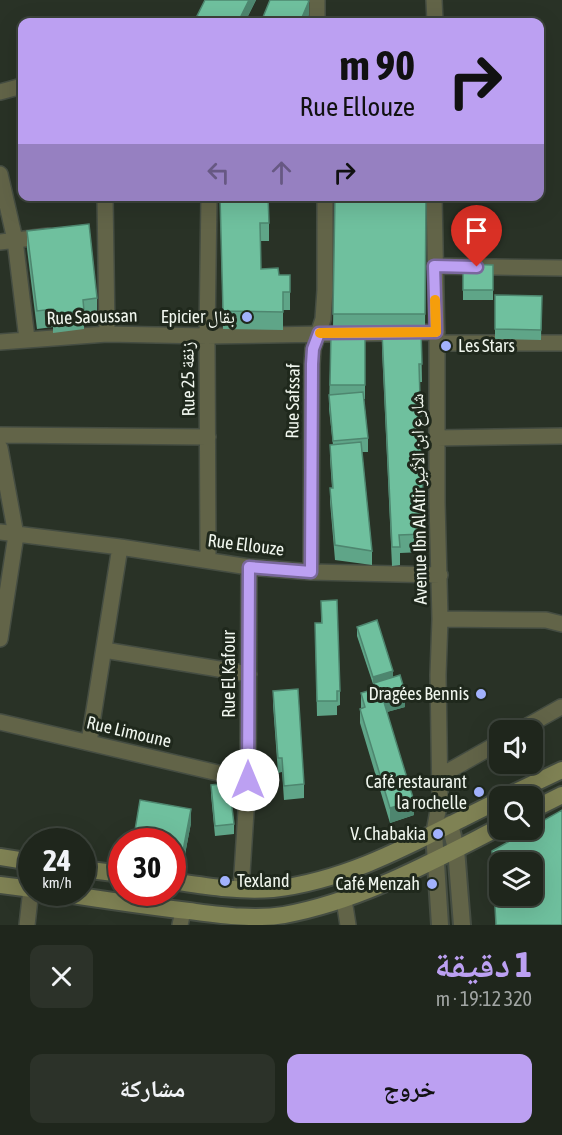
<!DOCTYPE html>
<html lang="ar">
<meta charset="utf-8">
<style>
:root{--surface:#1f261c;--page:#2c3229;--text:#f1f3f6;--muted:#a1a5a3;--line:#3c433b;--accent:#bca0f2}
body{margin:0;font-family:"Asap Condensed","Noto Naskh Arabic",sans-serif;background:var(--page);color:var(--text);direction:rtl;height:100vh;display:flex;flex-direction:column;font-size:22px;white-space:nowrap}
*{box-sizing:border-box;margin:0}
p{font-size:20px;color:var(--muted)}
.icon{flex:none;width:33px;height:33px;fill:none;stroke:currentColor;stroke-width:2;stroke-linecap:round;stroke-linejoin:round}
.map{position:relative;height:925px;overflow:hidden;direction:ltr}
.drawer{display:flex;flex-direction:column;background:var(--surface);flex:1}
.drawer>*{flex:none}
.guide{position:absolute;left:18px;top:18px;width:526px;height:183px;border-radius:12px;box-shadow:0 6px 24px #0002,0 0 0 2px var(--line);direction:rtl;background:#bca0f2;color:#111;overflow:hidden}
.buttons{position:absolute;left:489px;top:720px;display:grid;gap:12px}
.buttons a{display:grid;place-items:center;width:54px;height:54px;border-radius:12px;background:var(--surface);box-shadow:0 6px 24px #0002,0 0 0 2px var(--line);font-size:30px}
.speed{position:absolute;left:18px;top:828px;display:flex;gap:12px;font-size:30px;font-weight:700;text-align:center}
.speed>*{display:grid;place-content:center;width:78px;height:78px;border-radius:50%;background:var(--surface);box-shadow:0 6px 24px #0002,0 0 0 2px var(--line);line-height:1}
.speed small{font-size:15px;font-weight:400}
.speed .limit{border:9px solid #d22;background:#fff;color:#111}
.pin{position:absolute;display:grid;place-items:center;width:51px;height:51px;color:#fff;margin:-62px -26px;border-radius:50% 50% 50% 0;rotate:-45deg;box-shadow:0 0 6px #0007}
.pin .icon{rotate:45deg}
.me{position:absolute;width:66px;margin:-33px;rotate:0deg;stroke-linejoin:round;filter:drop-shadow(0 0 4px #0008)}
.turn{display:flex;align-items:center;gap:21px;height:126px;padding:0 30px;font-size:27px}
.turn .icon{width:78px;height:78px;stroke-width:2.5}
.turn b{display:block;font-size:42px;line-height:51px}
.lanes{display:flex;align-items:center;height:57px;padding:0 30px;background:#0003;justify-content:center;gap:30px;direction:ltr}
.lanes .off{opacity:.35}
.round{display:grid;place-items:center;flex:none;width:63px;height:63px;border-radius:12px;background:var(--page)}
.headline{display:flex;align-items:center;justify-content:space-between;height:102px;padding:0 30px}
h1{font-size:36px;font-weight:800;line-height:45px;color:var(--accent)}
.primary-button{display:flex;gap:12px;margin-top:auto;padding:12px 30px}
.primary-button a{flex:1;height:69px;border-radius:12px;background:var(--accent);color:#111;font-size:24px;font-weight:800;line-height:69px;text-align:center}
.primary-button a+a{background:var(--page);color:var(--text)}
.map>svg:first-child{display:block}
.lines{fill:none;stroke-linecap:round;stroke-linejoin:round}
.minor-casing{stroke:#454d42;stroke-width:18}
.tertiary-casing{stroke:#454d42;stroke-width:20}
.secondary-casing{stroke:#454d42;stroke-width:20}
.minor{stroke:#626448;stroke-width:15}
.tertiary{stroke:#626448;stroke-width:16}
.secondary{stroke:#7f8254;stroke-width:16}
.wall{fill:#5fa588}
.shaded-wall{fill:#4e866f}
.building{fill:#6fc09e;stroke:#4e866f;stroke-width:1.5;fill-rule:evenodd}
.route-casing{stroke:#7a689d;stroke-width:15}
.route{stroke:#bca0f2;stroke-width:10}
.slow{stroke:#f59e0b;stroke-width:10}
.poi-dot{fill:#a2b2fd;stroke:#1f281c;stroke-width:2}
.labels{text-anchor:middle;stroke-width:6;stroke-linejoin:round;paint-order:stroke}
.street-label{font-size:18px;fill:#f0f6ee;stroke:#1f281c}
.poi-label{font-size:18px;fill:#f0f6ee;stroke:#1f281c;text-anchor:end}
</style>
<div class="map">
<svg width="562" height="925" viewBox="0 0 562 925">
<rect width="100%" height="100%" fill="#293226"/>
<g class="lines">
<!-- minor casing -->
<g class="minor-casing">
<path id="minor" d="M317 0V22
M434 0 435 22
M0 92 22 86
M0 174 15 240 27 339
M105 196 107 334
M0 242 48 236
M434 266 562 268
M0 342 107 334 207 336 437 332
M437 343H562
M0 435 208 437
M437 438 562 436
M0 448 16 535 0 639
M0 532 120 547 249 567 311 572 440 575
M208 560 207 336 209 196
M311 572 312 364 313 349 323 319 325 290V196
M440 619 546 620 562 624
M104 650 249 674
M0 722 248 780
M520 730 561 707
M89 742 120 547
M440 776 500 742
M434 832 440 800 438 675 440 619 437 502V343L434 196
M241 889 248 780 249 567
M344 900 348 925
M27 925 31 889
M180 925 183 911"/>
</g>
<!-- tertiary casing -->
<g class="tertiary-casing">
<path id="tertiary" d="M450 824 456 849 462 925
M434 832 440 925"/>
</g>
<!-- secondary casing -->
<g class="secondary-casing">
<path id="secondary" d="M507 796 562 770
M532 810 562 795
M0 857 32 862
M82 869 122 874
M172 881C205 886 240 892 273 889 355 880 427 835 500 800
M0 885 32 889
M53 892C98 899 143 906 189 911 220 915 253 920 284 915 361 901 431 862 500 827"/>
</g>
<!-- minor -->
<use href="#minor" class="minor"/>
<!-- tertiary -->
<use href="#tertiary" class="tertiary"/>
<!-- secondary -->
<use href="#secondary" class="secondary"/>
</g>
<!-- wall -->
<path class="wall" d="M205 0H256L245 22H197V16Z
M220 196 269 223V241H261V269L279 275H290V310H283V330L223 329Z
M335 196H426L425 332H421L422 382H419L424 552 400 553V565L392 566 382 350V332H365V399H364L368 438V452H362L372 551V565L335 560 330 502V488H332L330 459V445H333L329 409 331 330H333Z
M27 231 97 298V316L84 318V329L53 333V327L37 329 27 249Z
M463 264 493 265V300H463Z
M495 295 542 296 541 340 495 339Z
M321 601 340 691V705L337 706V715L317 716 315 623H321Z
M357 627 393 677 405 707 387 712 414 815 390 823 360 723V709L361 708V693L374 689V687L357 636Z
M273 691 304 784V798L284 800 282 772 278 773 273 705Z
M211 785 234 824V834L215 836 211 795Z
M191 823 182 870 172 868V842Z
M492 851 562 925H496Z"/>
<!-- shaded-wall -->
<path class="shaded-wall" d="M249 0H256L245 22H238Z
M309 1V15L306 22H300Z
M393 671V681L374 683 373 687V677Z
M405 692V707L383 713V699Z
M414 801V815L390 823V808Z
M191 809V823L182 870V856Z"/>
<!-- building -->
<path class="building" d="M205 0H249L238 22H210L197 16Z
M270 0H307L309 1 300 22H261Z
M220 196H268L269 223H260L261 269 278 268 279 275H290V292H283V312L223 311Z
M335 196H426L425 314H333Z
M89 224 97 298 83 300 84 311 53 314V309L37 311 27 231Z
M463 264 493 265V290H463Z
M495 295 542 296 541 330 495 329Z
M331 330 365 331V385H330Z
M421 330 422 364H419L424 534 399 535 400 547H392L382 332Z
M363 392 368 438 333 441 329 395Z
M361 442 372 551 335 545 330 488H333L330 445Z
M337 600 340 691H337V701H317L315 623H322L321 601Z
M377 620 393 671 373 677 357 627Z
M400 675 405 692 383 699 414 801 390 808 360 709 365 707 361 693 375 689 374 683Z
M298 689 304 784 284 786 282 758H278L273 691Z
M229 783 234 824 215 826 211 785Z
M140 800 191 809 182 856 172 854V842H133Z
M562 810V925H496L492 851 529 830H532V827ZM500 862H532V896H500Z"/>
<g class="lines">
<!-- route casing -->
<g class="route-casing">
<path id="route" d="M248 780 249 567 311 572 312 364 313 349 319 333 436 332 434 266 477 267"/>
</g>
<!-- route -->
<use href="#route" class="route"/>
<!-- slow -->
<path class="slow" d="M320 333 436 332 435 300"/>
</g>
<!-- markers -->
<g class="poi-dot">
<circle cx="247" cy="317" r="6"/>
<circle cx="446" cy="346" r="6"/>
<circle cx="481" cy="694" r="6"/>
<circle cx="479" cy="792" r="6"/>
<circle cx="438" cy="834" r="6"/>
<circle cx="225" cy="881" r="6"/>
<circle cx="432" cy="884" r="6"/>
</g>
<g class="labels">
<!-- street labels -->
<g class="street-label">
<text transform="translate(92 317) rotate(-2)" y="6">Rue Saoussan</text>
<text transform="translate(188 379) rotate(-91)" y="6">Rue 25 زنقة</text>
<text transform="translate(293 401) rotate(-89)" y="6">Rue Safssaf</text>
<text transform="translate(419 499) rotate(-91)" y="6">Avenue Ibn Al Atir شارع ابن الأثير</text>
<text transform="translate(246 545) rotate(7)" y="6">Rue Ellouze</text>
<text transform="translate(229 674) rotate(-90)" y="6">Rue El Kafour</text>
<text transform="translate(129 732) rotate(13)" y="6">Rue Limoune</text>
</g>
<!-- poi labels -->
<g class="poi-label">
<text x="235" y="323">Epicier بقال</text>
<text x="458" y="352" text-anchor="start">Les Stars</text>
<text x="469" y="700">Dragées Bennis</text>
<text x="467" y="788">Café restaurant<tspan x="467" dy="21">la rochelle</tspan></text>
<text x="426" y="840">V. Chabakia</text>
<text x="237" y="887" text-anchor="start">Texland</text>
<text x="420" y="890">Café Menzah</text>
</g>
</g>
</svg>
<div class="buttons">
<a><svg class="icon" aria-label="sound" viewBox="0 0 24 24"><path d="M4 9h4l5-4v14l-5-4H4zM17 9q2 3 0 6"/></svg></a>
<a><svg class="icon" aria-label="search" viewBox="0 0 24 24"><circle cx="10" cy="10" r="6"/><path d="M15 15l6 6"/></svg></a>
<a><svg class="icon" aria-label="layers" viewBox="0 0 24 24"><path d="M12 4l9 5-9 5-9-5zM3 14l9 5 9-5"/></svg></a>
</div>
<div class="speed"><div>24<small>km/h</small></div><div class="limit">30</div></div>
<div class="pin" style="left:477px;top:267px;background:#d93025"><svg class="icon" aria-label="arrive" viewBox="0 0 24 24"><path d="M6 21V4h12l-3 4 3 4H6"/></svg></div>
<svg class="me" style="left:248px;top:780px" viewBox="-20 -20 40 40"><circle r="19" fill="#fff"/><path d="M0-13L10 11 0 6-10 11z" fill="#bca0f2"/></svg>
<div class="guide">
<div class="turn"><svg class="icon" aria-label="right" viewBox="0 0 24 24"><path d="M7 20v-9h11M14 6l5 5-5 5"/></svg><div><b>90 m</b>Rue Ellouze</div></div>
<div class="lanes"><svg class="icon off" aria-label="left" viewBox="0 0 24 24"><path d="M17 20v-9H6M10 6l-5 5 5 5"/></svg><svg class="icon off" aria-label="ahead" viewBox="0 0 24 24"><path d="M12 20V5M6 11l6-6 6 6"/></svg><svg class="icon" aria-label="right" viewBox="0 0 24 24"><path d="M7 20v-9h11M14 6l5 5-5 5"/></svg></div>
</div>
</div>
<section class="drawer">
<div class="headline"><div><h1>1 دقيقة</h1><p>320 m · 19:12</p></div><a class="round"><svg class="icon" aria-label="close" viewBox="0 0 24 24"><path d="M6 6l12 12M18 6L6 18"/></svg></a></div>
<div class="primary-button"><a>خروج</a><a>مشاركة</a></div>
</section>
